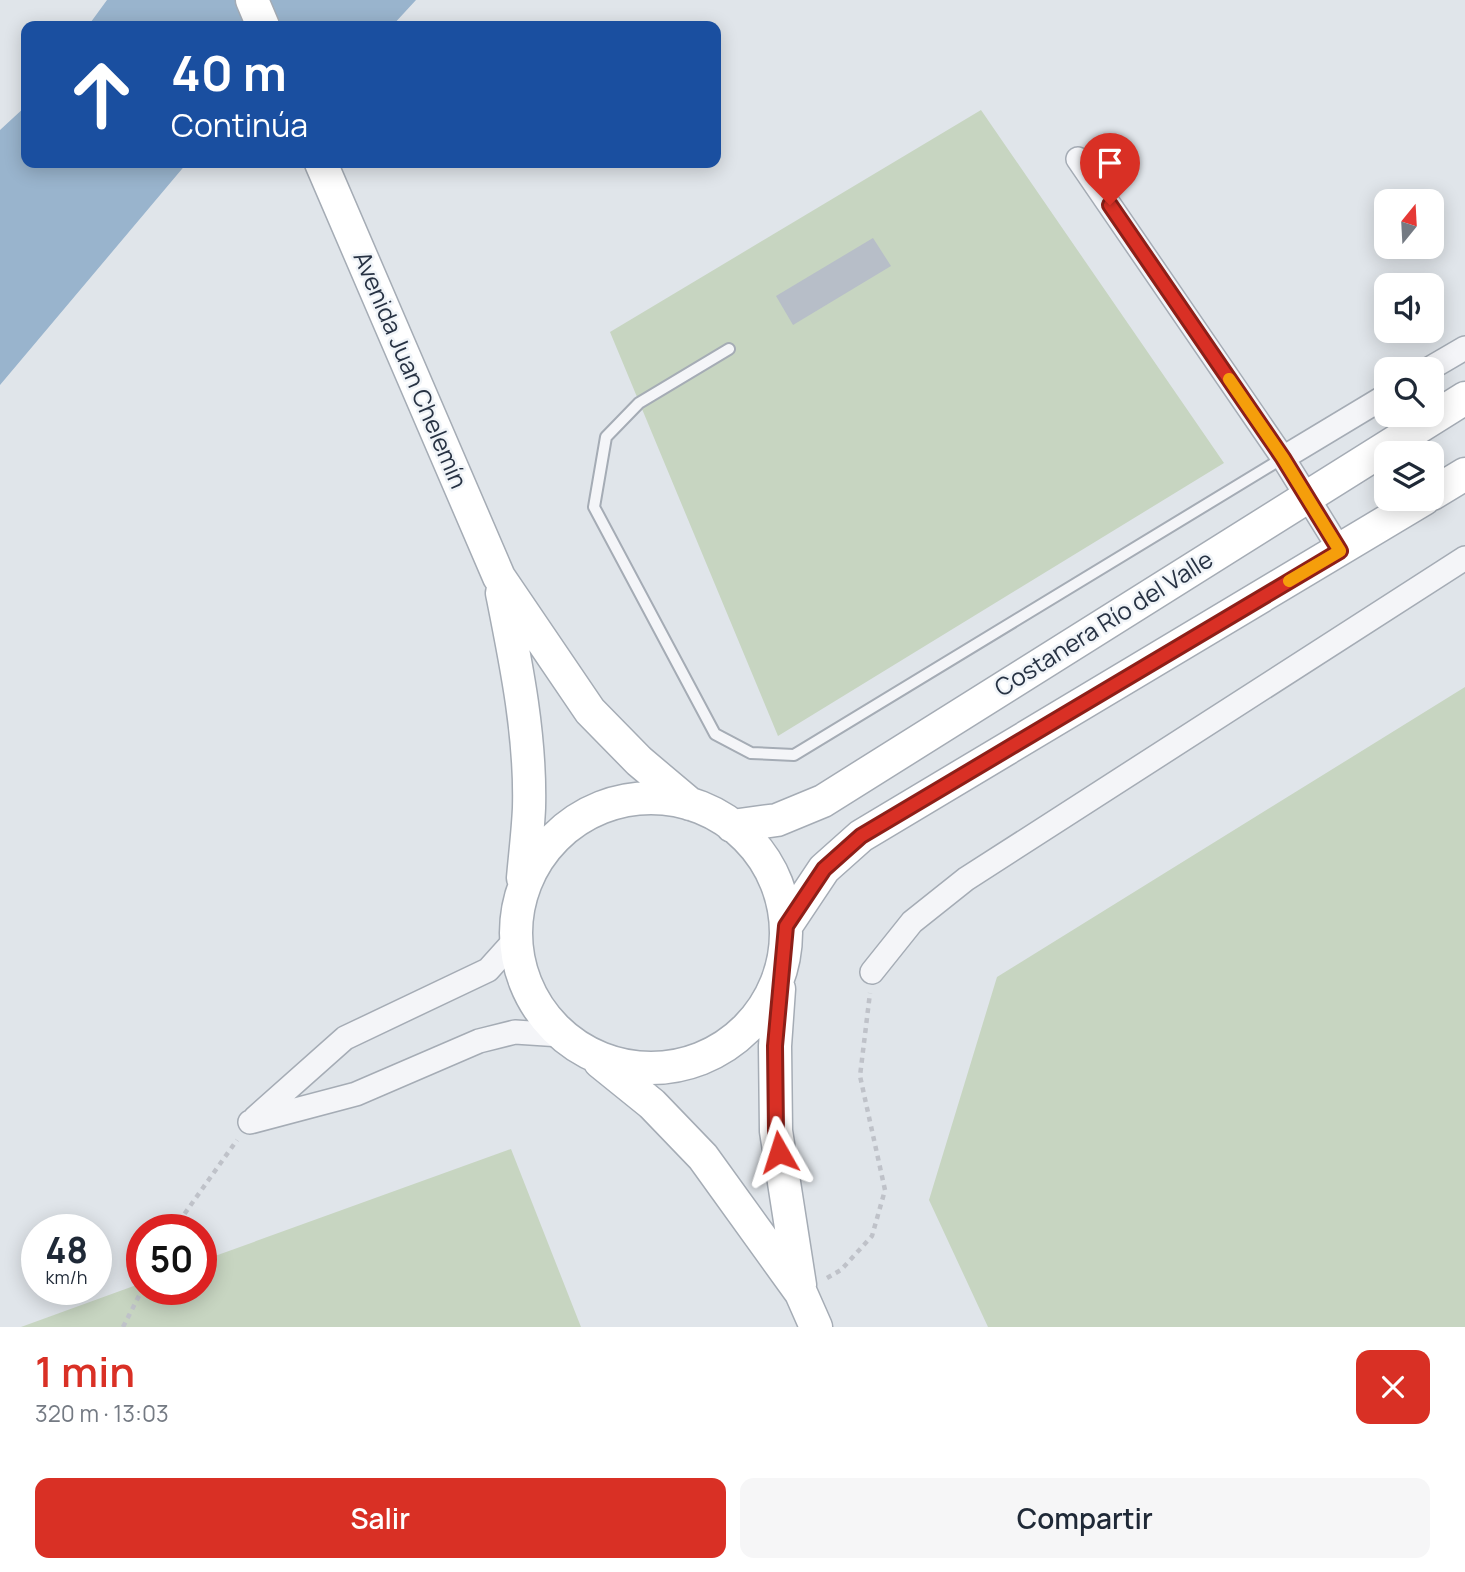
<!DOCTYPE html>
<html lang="es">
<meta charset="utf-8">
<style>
:root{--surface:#fff;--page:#f6f6f7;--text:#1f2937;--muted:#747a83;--accent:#d93025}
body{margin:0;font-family:Manrope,sans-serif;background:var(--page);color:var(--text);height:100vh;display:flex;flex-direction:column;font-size:26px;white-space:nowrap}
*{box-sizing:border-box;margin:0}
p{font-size:23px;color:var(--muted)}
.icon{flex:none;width:38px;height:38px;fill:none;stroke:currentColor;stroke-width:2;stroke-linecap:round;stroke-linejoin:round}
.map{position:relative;height:1327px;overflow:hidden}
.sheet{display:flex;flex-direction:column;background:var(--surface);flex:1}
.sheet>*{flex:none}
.hud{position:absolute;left:21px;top:21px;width:700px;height:147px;border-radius:14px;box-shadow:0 4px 18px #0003;background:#1a4fa0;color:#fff;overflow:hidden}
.needle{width:46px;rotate:18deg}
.buttons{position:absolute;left:1374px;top:189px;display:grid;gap:14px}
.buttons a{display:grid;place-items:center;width:70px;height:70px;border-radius:14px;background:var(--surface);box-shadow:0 4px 18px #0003;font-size:35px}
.speed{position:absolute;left:21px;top:1214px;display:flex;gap:14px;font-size:35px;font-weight:700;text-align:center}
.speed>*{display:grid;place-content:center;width:91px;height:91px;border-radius:50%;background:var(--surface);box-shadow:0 4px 18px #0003;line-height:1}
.speed small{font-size:18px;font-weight:400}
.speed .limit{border:10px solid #d22;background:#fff;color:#111}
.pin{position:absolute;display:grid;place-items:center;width:60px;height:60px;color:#fff;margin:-72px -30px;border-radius:50% 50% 50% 0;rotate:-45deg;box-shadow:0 0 7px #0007}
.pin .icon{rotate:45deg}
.me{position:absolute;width:77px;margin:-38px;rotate:354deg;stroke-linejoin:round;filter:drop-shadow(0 0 5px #0008)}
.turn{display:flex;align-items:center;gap:24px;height:147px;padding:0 35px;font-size:32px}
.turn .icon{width:91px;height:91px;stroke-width:2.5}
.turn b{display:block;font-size:49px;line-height:60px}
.round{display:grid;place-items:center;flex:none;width:74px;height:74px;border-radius:14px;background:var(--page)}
.overview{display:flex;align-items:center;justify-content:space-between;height:119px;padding:0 35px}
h1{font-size:42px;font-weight:600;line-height:52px;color:var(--accent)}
.button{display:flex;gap:14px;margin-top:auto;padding:14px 35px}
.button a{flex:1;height:80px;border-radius:14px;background:var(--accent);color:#fff;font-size:28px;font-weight:600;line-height:80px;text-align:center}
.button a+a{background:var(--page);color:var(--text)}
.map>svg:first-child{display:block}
.green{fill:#c7d5c1}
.water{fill:#99b4cd}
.building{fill:#b7bec8}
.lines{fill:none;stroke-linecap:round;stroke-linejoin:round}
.lane-casing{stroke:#a5acb5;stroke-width:14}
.street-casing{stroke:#a5acb5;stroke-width:26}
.secondary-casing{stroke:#a5acb5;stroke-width:35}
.path{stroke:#bfc2c9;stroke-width:4.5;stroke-dasharray:5 5;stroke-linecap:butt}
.lane{stroke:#f4f5f8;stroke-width:10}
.street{stroke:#f4f5f8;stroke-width:23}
.secondary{stroke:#fff;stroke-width:32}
.route-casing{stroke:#8d1f18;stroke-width:18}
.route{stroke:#d93025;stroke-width:12}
.slow{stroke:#f59e0b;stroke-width:12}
.labels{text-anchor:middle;stroke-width:5;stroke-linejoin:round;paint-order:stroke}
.street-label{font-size:24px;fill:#273243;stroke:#f0f4f8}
</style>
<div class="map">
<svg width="1465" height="1327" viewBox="0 0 1465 1327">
<rect width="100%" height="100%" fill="#e0e5ea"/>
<!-- green -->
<path class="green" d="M981 110 1224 463 778 736 610 332Z
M1465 687V1327H988L929 1200 997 977Z
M511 1149 581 1327H21L142 1283V1290H201V1261Z"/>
<!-- water -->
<path class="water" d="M107 0H416L392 26H88Z
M26 106V163H187L0 385V130Z"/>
<!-- building -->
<path class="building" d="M873 238 891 266 793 325 776 296Z"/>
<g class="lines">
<!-- lane casing -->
<g class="lane-casing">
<path id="lane" d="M729 349 639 403 606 437 594 507 715 734 751 753 794 755 1283 458"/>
</g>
<!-- street casing -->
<g class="street-casing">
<path id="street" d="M1078 159 1283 458 1340 550
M1429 369 1465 348
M1283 458 1386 396
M872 972 912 922 966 879 1465 558
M255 1118 345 1038 488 970 515 940
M250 1122 356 1094 479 1041 515 1032 561 1035"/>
</g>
<!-- secondary casing -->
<g class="secondary-casing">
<path id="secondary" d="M252 0 263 26
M321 163 499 577 590 711 639 761 690 804
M1432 494 1465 474
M502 593C516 663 531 736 529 808 528 831 525 855 523 878
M516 933a135 135 0 1 1 270 0a135 135 0 1 1-270 0Z
M732 826 777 820 823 801 1465 398
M786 926 824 869 861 836 1424 499
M779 989 775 1046 776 1131 800 1285
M600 1062 652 1104 703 1157 801 1293 816 1327"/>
</g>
<!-- path -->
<path class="path" d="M173 1230 237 1140
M827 1278 841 1270 872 1236 885 1190 860 1076 870 993
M123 1327 142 1290"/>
<!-- lane -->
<use href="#lane" class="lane"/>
<!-- street -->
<use href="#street" class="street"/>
<!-- secondary -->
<use href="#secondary" class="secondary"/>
</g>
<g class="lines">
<!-- route casing -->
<g class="route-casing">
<path id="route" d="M779 1152 776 1131 775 1046 786 926 824 869 861 836 1340 551 1283 458 1110 205"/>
</g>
<!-- route -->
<use href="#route" class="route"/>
<!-- slow -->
<path class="slow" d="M1229 379 1283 458 1340 551 1289 581"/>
</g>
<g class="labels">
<!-- street labels -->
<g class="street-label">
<text transform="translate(410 370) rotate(67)" y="8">Avenida Juan Chelemín</text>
<text transform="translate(1104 624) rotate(-32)" y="8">Costanera Río del Valle</text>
</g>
</g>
</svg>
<div class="buttons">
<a><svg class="needle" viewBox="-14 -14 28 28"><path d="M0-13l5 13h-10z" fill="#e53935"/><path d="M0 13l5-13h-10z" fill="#747a83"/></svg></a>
<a><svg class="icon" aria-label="sound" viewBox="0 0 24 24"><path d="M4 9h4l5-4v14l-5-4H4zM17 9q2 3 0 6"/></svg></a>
<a><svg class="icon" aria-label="search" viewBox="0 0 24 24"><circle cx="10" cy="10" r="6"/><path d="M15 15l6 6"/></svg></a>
<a><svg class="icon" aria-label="layers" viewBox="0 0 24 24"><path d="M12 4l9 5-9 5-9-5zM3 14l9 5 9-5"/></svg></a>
</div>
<div class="speed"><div>48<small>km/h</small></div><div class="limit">50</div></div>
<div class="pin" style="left:1110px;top:205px;background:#d93025"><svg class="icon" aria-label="arrive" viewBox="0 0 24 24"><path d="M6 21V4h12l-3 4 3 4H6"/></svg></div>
<svg class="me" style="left:779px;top:1152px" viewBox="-20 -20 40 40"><path d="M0-17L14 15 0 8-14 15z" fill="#d93025" stroke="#fff" stroke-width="4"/></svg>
<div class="hud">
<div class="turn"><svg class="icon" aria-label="ahead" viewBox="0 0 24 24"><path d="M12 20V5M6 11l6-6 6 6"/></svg><div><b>40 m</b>Continúa</div></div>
</div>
</div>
<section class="sheet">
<div class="overview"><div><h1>1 min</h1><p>320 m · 13:03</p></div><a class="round" style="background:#d93025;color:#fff"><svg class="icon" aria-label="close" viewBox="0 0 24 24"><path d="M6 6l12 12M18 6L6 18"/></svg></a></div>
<div class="button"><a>Salir</a><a>Compartir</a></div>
</section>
